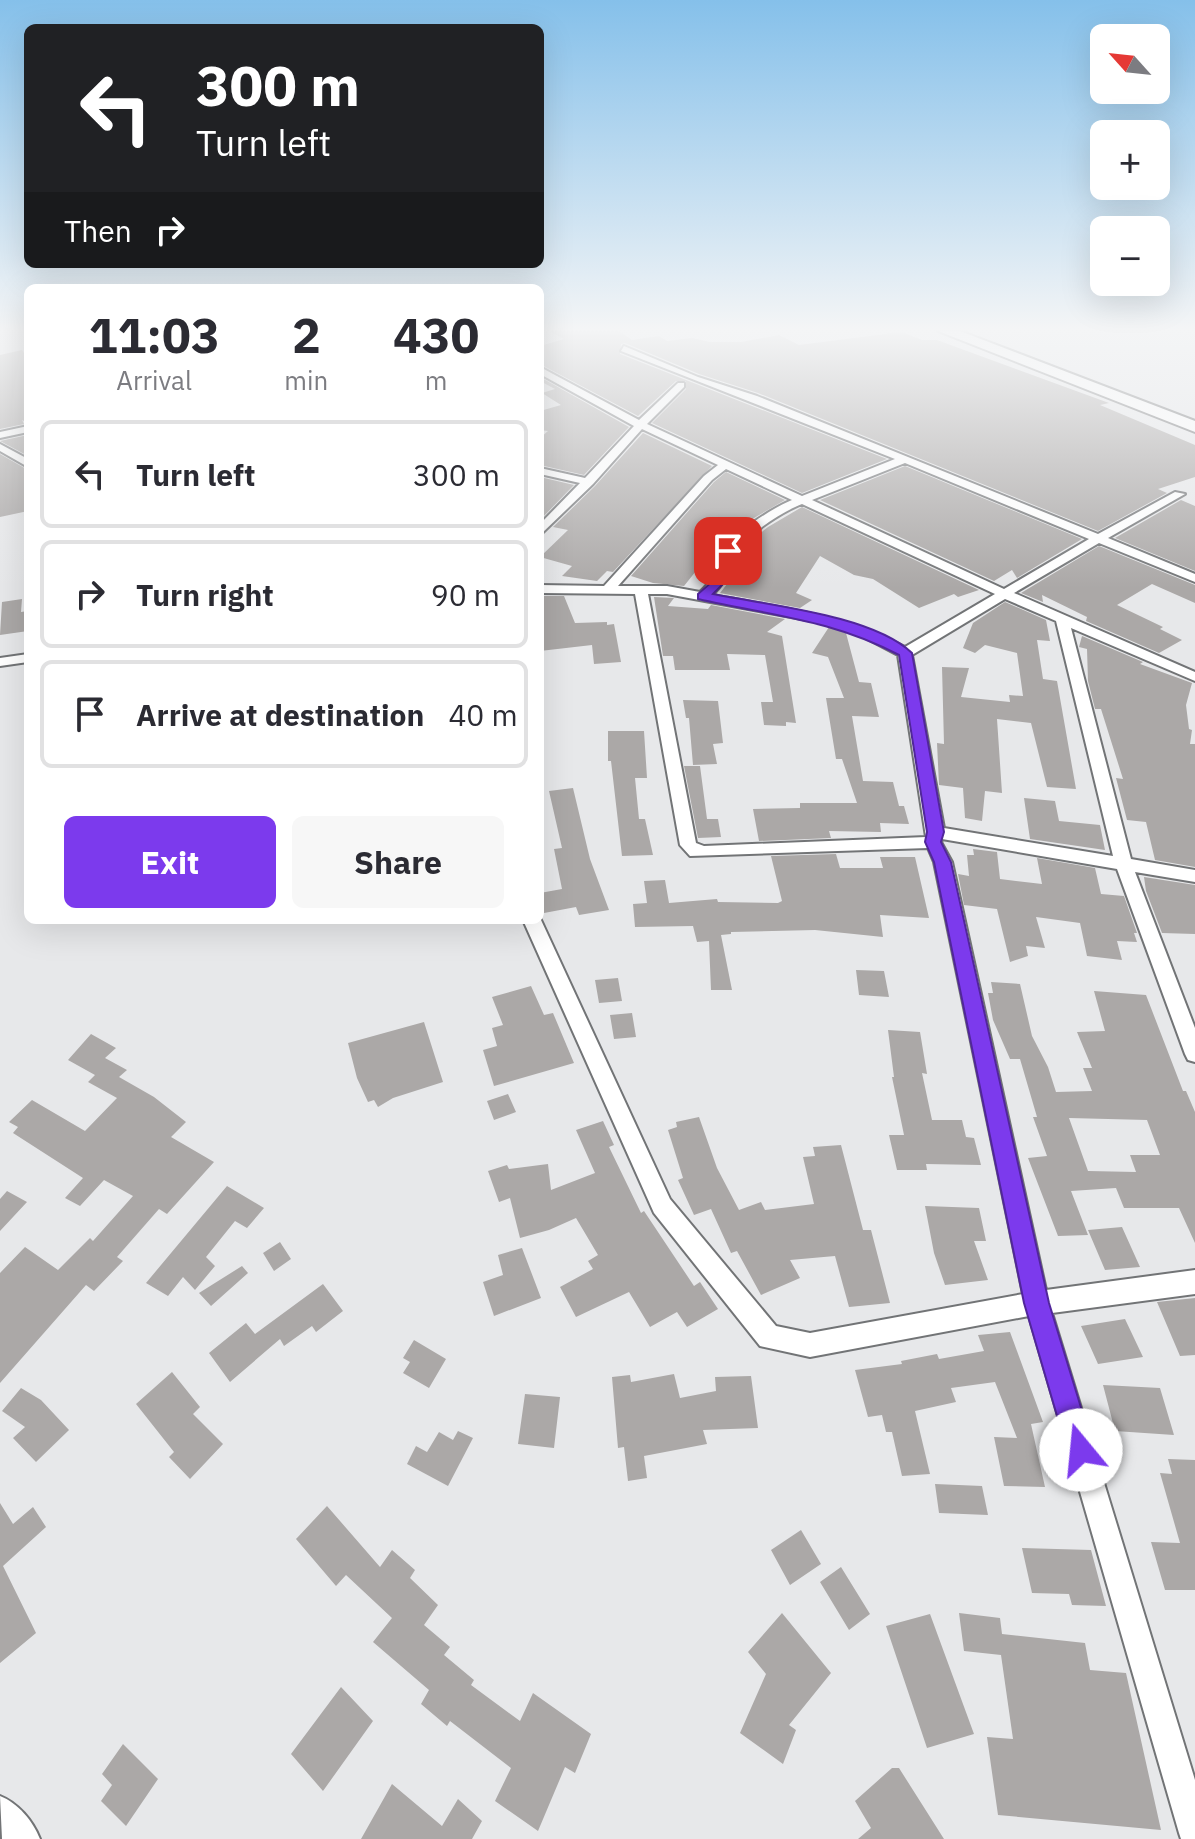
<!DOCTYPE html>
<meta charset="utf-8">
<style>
:root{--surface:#fff;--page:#f7f7f7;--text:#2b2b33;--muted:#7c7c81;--line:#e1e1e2;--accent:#7c3aed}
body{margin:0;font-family:"IBM Plex Sans",sans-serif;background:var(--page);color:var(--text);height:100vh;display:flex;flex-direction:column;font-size:30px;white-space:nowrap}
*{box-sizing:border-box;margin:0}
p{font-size:26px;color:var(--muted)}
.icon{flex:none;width:44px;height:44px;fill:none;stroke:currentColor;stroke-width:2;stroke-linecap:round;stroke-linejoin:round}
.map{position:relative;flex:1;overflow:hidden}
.details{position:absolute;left:24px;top:284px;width:520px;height:640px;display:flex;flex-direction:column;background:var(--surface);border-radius:12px;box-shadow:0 8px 32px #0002}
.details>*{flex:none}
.top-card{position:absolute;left:24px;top:24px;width:520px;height:244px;border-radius:12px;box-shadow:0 8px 32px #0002;background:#202124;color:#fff;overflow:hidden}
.needle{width:52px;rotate:297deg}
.fabs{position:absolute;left:1090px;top:24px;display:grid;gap:16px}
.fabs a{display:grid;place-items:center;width:80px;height:80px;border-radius:12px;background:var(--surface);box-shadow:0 8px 32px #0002;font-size:40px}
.pin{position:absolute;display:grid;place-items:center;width:68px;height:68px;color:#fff;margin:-34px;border-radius:16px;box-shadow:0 4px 12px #0006}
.me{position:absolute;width:88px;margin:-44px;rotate:343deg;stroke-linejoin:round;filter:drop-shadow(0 0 6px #0008)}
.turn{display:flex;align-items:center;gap:28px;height:168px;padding:0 40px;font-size:36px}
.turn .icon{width:104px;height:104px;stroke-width:2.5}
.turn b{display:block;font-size:56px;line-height:68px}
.then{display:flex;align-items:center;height:76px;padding:0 40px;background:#0003;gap:16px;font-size:30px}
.eta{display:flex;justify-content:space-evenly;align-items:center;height:136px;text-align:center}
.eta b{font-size:48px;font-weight:700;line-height:56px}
.action{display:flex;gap:16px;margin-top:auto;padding:16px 40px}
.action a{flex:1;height:92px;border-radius:12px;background:var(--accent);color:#fff;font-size:32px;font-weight:700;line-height:92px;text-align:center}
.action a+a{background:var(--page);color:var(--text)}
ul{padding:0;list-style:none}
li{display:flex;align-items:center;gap:24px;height:108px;margin:0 16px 12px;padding:0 24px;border:4px solid var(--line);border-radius:12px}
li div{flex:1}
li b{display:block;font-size:30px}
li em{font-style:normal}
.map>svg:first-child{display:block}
.building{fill:#aba8a7;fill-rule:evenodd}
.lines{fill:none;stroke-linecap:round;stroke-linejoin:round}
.street-casing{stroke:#727476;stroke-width:4}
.highway-casing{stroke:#727476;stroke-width:4}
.street{fill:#fff;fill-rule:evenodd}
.highway{fill:#fff;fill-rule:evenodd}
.route{fill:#7c3aed;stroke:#51269a;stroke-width:2}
</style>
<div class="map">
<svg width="1195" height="1839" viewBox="0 0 1195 1839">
<rect width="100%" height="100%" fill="#e7e8ea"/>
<!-- building -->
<path class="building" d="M549 331H619L632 340 659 336 667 341 692 338 710 342H741L779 335 799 345 901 332 922 340H937L1109 403 1100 405 1195 445V477L1158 489 1167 493 1098 531 758 393 699 374 625 343 621 344 620 354 887 459 802 493 652 423 686 389V381H676L638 416 540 364V346L564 339Z
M22 350 28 359V423L22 420 24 424 0 429V355Z
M540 377 629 427 584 475 540 465V438L548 431 540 430V411L561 405 542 393 555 389 540 381Z
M643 433 712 466 613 572 607 571 597 581 562 576 572 566 540 557 568 530 553 527 595 486Z
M28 435V456L0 441Z
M0 454 28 470V511L0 517Z
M905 466 1082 539 1017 578 1012 570 994 581 820 500Z
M726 472 785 500 754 518 728 539 717 552 710 574 696 571 684 586 653 583 631 576 714 482Z
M540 477 574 485 540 520Z
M1181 500 1195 506V571L1115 538Z
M802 507 979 590 958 597 954 594 919 608 873 579 854 575 820 556 796 593 812 600 800 608 720 593 731 579H728L732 562 743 547 768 527Z
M1099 546 1195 585V603L1152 584 1117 605 1163 627 1160 629 1182 640 1159 653 1086 621 1087 617 1042 595 1043 602 1021 593Z
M541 596H564L575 623 607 622V625L614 624 621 662 594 664 592 645 540 651Z
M654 597 674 598 668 606 708 609 711 605 785 619 767 632 782 636 796 723 786 722V726L764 725 761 702H773L765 655 727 654 730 670H675L673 656H663Z
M22 599 21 612 28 611V631L0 635 2 602Z
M1005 602 1046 620 1050 641 1037 640 1043 679 1057 681 1076 789 1047 787 1031 723 997 719 1002 793 985 791 982 821 965 818 963 788 939 785 937 743 944 744 942 667 969 668 961 697 1010 702 1009 695 1023 696 1017 653 985 645 975 653 963 648 973 623Z
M829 627 846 633 859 682 871 683 879 717 852 716 863 781 893 782 899 806H904L909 824 880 823 881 832 829 831 831 838 759 841 753 809 800 808V803H857L842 759H836L826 698H844L828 657 812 653Z
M1082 636 1143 662 1140 664 1192 683 1186 705 1189 729 1192 730 1190 744H1195V867L1155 860 1146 822 1127 820 1116 778 1123 779 1101 709H1095L1088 681 1087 649 1079 647Z
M683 700 718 701 723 743 713 744 717 764 693 765 689 718H686Z
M608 731H644L647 778H635L639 819H645L653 855 622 856 611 761H608Z
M684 766H700L707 819H718L721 837 698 838Z
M573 788 590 859 609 910 579 915 576 907 544 913 540 893 562 889 554 849 562 848 549 791Z
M1024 798 1055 801 1059 821 1100 825 1105 850 1030 839Z
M973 849 997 852 1000 879 1042 884 1037 858 1095 868 1101 894 1124 896 1137 933H1134L1137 942 1117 941 1122 960 1087 956 1080 923 1036 917 1045 948 1026 946 1028 956 1010 962 997 909 964 905 958 874 969 876 967 855H974Z
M836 854 840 868H883L880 857H915L929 918 880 915 883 937 815 930 731 932V934L721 935 732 990H711L709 941 697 942 693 926 635 927 633 904 647 903 644 881 665 880 669 903 717 899 718 902 778 903 782 901 771 856Z
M1144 877 1195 885V934L1162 933 1146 891Z
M856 970 884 971 889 997 859 995Z
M618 978 622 1001 599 1003 595 980Z
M991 982 1020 984 1032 1036 1048 1067 1056 1092 1092 1091 1083 1068H1092L1077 1032 1105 1031 1094 991 1146 995 1183 1091H1186L1195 1112V1243L1179 1208H1124L1116 1188 1071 1191 1088 1235 1058 1236 1028 1158 1047 1156 1033 1117H1037L1020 1059H1010L993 1020 988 993H993ZM1069 1118 1147 1120 1160 1155H1130L1136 1172 1088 1171Z
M531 986 544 1015 553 1013 574 1063 494 1086 483 1050 497 1046 492 1028 503 1025 492 997Z
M632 1013 636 1037 614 1039 610 1015Z
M424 1022 443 1082 393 1098 378 1107 374 1100 368 1102 357 1078 348 1043Z
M888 1030 920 1032 927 1074 922 1073 932 1120H962L966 1137 974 1138 981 1165 926 1164 927 1170H897L889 1135H904L892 1077H894Z
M91 1034 116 1048 105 1058 127 1070 119 1077 154 1097 186 1122 171 1137 214 1162 167 1214 159 1209 117 1257 123 1261 94 1291 86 1285 0 1383V1273L25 1247 58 1270 90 1238 93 1241 133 1196 104 1180 80 1206 65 1198 83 1178 13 1133 18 1127 9 1122 32 1100 85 1131 117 1098 88 1082 95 1075 68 1060Z
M508 1094 516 1112 494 1120 487 1101Z
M699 1117 717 1168 739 1210 761 1202 765 1210 814 1204 803 1157 815 1156 813 1147 841 1145 863 1230H871L890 1303 849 1307 835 1256 790 1260 800 1278 761 1295 737 1251 731 1253 711 1209 694 1215 678 1180 683 1178 668 1130 677 1127 676 1122Z
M603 1121 614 1145 609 1147 641 1213 644 1211 694 1286 700 1282 718 1309 687 1327 677 1312 650 1327 629 1292 576 1317 560 1287 593 1269 588 1261 598 1255 576 1218 549 1230 520 1238 510 1198 499 1202 488 1171 507 1165 509 1169 548 1164 551 1190 595 1173 576 1130Z
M227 1186 264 1208 247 1228 235 1221 206 1257 215 1266 195 1290 183 1277 168 1296 146 1283Z
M7 1191 27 1202 0 1231V1199Z
M925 1206 979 1208 986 1241H974L988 1280 945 1285 934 1253Z
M1122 1227 1140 1267 1105 1270 1088 1230Z
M280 1242 291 1259 274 1271 263 1253Z
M522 1248 541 1298 494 1316 483 1282 503 1275 498 1255Z
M242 1266 248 1273 211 1306 199 1293Z
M323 1284 343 1311 316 1332 312 1326 284 1346 280 1339 230 1382 209 1353 246 1323 255 1334Z
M1195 1298V1355L1180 1356 1157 1302Z
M1125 1319 1143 1357 1098 1364 1081 1326Z
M1010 1332 1043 1422 1031 1424 1045 1487 1004 1486 994 1437 1017 1438 995 1382 951 1388 956 1402 915 1411 930 1474 902 1476 892 1432H886L882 1415 868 1417 855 1370 902 1364 901 1361 937 1354 939 1359 984 1351 978 1335Z
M414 1340 446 1359 429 1388 403 1373 410 1362 403 1358Z
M172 1372 200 1407 193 1414 223 1444 190 1479 169 1457 174 1452 136 1404Z
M674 1374 680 1398 716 1391 715 1377 751 1376 758 1428 703 1430 707 1444 644 1456 647 1478 628 1481 624 1447 618 1448 612 1377 630 1375 631 1382Z
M1103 1385 1160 1388 1174 1435 1115 1431Z
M21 1388 41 1400 69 1430 36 1462 13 1438 25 1427 2 1411Z
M525 1394 560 1397 554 1448 518 1444Z
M458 1431 473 1438 448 1486 407 1464 416 1446 427 1452 439 1432 453 1440Z
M1168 1459 1195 1460V1590H1165L1151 1542 1180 1543 1160 1473 1172 1474Z
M935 1484 982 1486 988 1515 939 1513Z
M0 1503 13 1524 33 1507 46 1527 3 1566 36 1633 0 1663Z
M327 1506 380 1567 392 1550 415 1570 410 1578 438 1605 424 1625 450 1647 444 1655 474 1680 471 1685 520 1721 533 1693 591 1734 575 1773 565 1767 538 1831 495 1801 511 1768 450 1721 447 1726 421 1704 429 1690 373 1642 392 1618 346 1575 336 1586 296 1539Z
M801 1530 821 1564 790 1585 771 1550Z
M1022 1548 1091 1550 1106 1606 1072 1605 1069 1594 1032 1593Z
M841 1567 870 1614 849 1630 820 1582Z
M782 1613 831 1673 789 1725 796 1730 783 1764 740 1733 766 1674 748 1652Z
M959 1613 1000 1618 1002 1634 1085 1643 1090 1670 1126 1673 1161 1830 998 1815 987 1737 1013 1739 1001 1655 964 1651Z
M930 1614 974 1734 927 1748 886 1626Z
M341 1687 373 1721 323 1791 291 1754Z
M123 1744 158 1779 126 1826 101 1801 112 1785 102 1774Z
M892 1768H899L944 1839H858L871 1828 855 1801Z
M392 1784 442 1826 458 1799 482 1821 472 1839H361Z"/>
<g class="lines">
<!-- street casing -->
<g class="street-casing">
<path id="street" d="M624 346 698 377 757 396 1098 534 1175 492 1185 494 1108 538 1195 574V582L1099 543 1014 593 1195 672V681L1071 628 1131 859 1195 870V882L1135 872 1195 1028V1062L1188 1060 1185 1054 1117 869 942 839 941 842 952 862 1046 1290 1195 1270V1294L1052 1313 1195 1780V1839H1181L1179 1833 1029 1316 810 1357 760 1346 654 1213 523 920H541L670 1199 776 1326 810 1333 1023 1294 934 862 928 848 690 856 680 845 635 594 540 593V585L604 586 704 476 718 465 642 429 593 484 540 535V524L580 483 540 474V468L585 478 634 426 540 374V367L639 420 678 383H684V387L647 424 802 496 895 459 621 351ZM905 463 1089 539 1004 589 812 500ZM726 469 792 500C772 508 738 531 724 548 711 564 721 573 700 592L667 586H618L712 480ZM802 504 995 594 905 647C843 615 780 607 712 595 733 576 723 566 735 551 749 534 781 512 802 504ZM648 594H667L829 624 862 636 898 655 926 837 704 846 696 843ZM1005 599 1056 621 1113 856 944 828 912 655Z
M28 426V432L0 438V432Z
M0 444 28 459V467L0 451Z
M28 654V662L0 666V658Z
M0 1796C18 1803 33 1821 40 1839H2Z"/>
</g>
<!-- highway casing -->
<g class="highway-casing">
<path id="highway" d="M938 331H960L1195 421V432Z"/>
</g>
<!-- street -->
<use href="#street" class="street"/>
<!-- highway -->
<use href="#highway" class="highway"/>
</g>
<!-- sky -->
<linearGradient id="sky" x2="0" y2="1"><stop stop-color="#85c0ea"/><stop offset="0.56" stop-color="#f4f5f6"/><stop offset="1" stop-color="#f4f5f6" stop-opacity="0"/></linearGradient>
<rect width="1195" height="588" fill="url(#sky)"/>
<!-- route -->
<path class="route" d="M728 548 735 551 725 582 713 594C767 605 873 615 912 653L944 832 941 842 951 862 1049 1303 1094 1450 1090 1460 1081 1464 1071 1460 1067 1450 1024 1303 934 862 925 842 927 832 899 655C830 619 772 616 698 599V594L713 581 722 551Z"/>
</svg>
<div class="fabs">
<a><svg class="needle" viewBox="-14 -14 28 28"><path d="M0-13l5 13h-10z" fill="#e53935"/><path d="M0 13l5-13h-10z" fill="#7c7c81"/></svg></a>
<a>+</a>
<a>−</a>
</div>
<div class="pin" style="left:728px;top:551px;background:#d93025"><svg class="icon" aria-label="arrive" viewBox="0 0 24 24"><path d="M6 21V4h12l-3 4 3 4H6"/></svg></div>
<svg class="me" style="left:1081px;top:1450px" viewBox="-20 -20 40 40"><circle r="19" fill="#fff"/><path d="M0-13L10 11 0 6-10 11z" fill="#7c3aed"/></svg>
<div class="top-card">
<div class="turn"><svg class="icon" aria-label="left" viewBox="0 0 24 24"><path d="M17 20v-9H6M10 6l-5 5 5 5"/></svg><div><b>300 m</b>Turn left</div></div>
<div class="then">Then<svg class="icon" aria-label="right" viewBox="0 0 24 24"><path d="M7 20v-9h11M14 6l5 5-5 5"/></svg></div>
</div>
<section class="details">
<div class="eta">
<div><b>11:03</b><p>Arrival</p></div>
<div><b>2</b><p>min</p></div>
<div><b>430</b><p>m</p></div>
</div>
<ul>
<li><svg class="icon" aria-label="left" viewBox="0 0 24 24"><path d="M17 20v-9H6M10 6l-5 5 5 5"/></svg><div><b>Turn left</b></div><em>300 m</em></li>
<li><svg class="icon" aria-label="right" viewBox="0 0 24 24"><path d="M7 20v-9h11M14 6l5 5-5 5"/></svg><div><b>Turn right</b></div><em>90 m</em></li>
<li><svg class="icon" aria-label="arrive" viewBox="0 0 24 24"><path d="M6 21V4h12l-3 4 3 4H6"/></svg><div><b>Arrive at destination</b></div><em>40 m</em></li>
</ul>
<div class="action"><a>Exit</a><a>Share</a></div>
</section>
</div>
